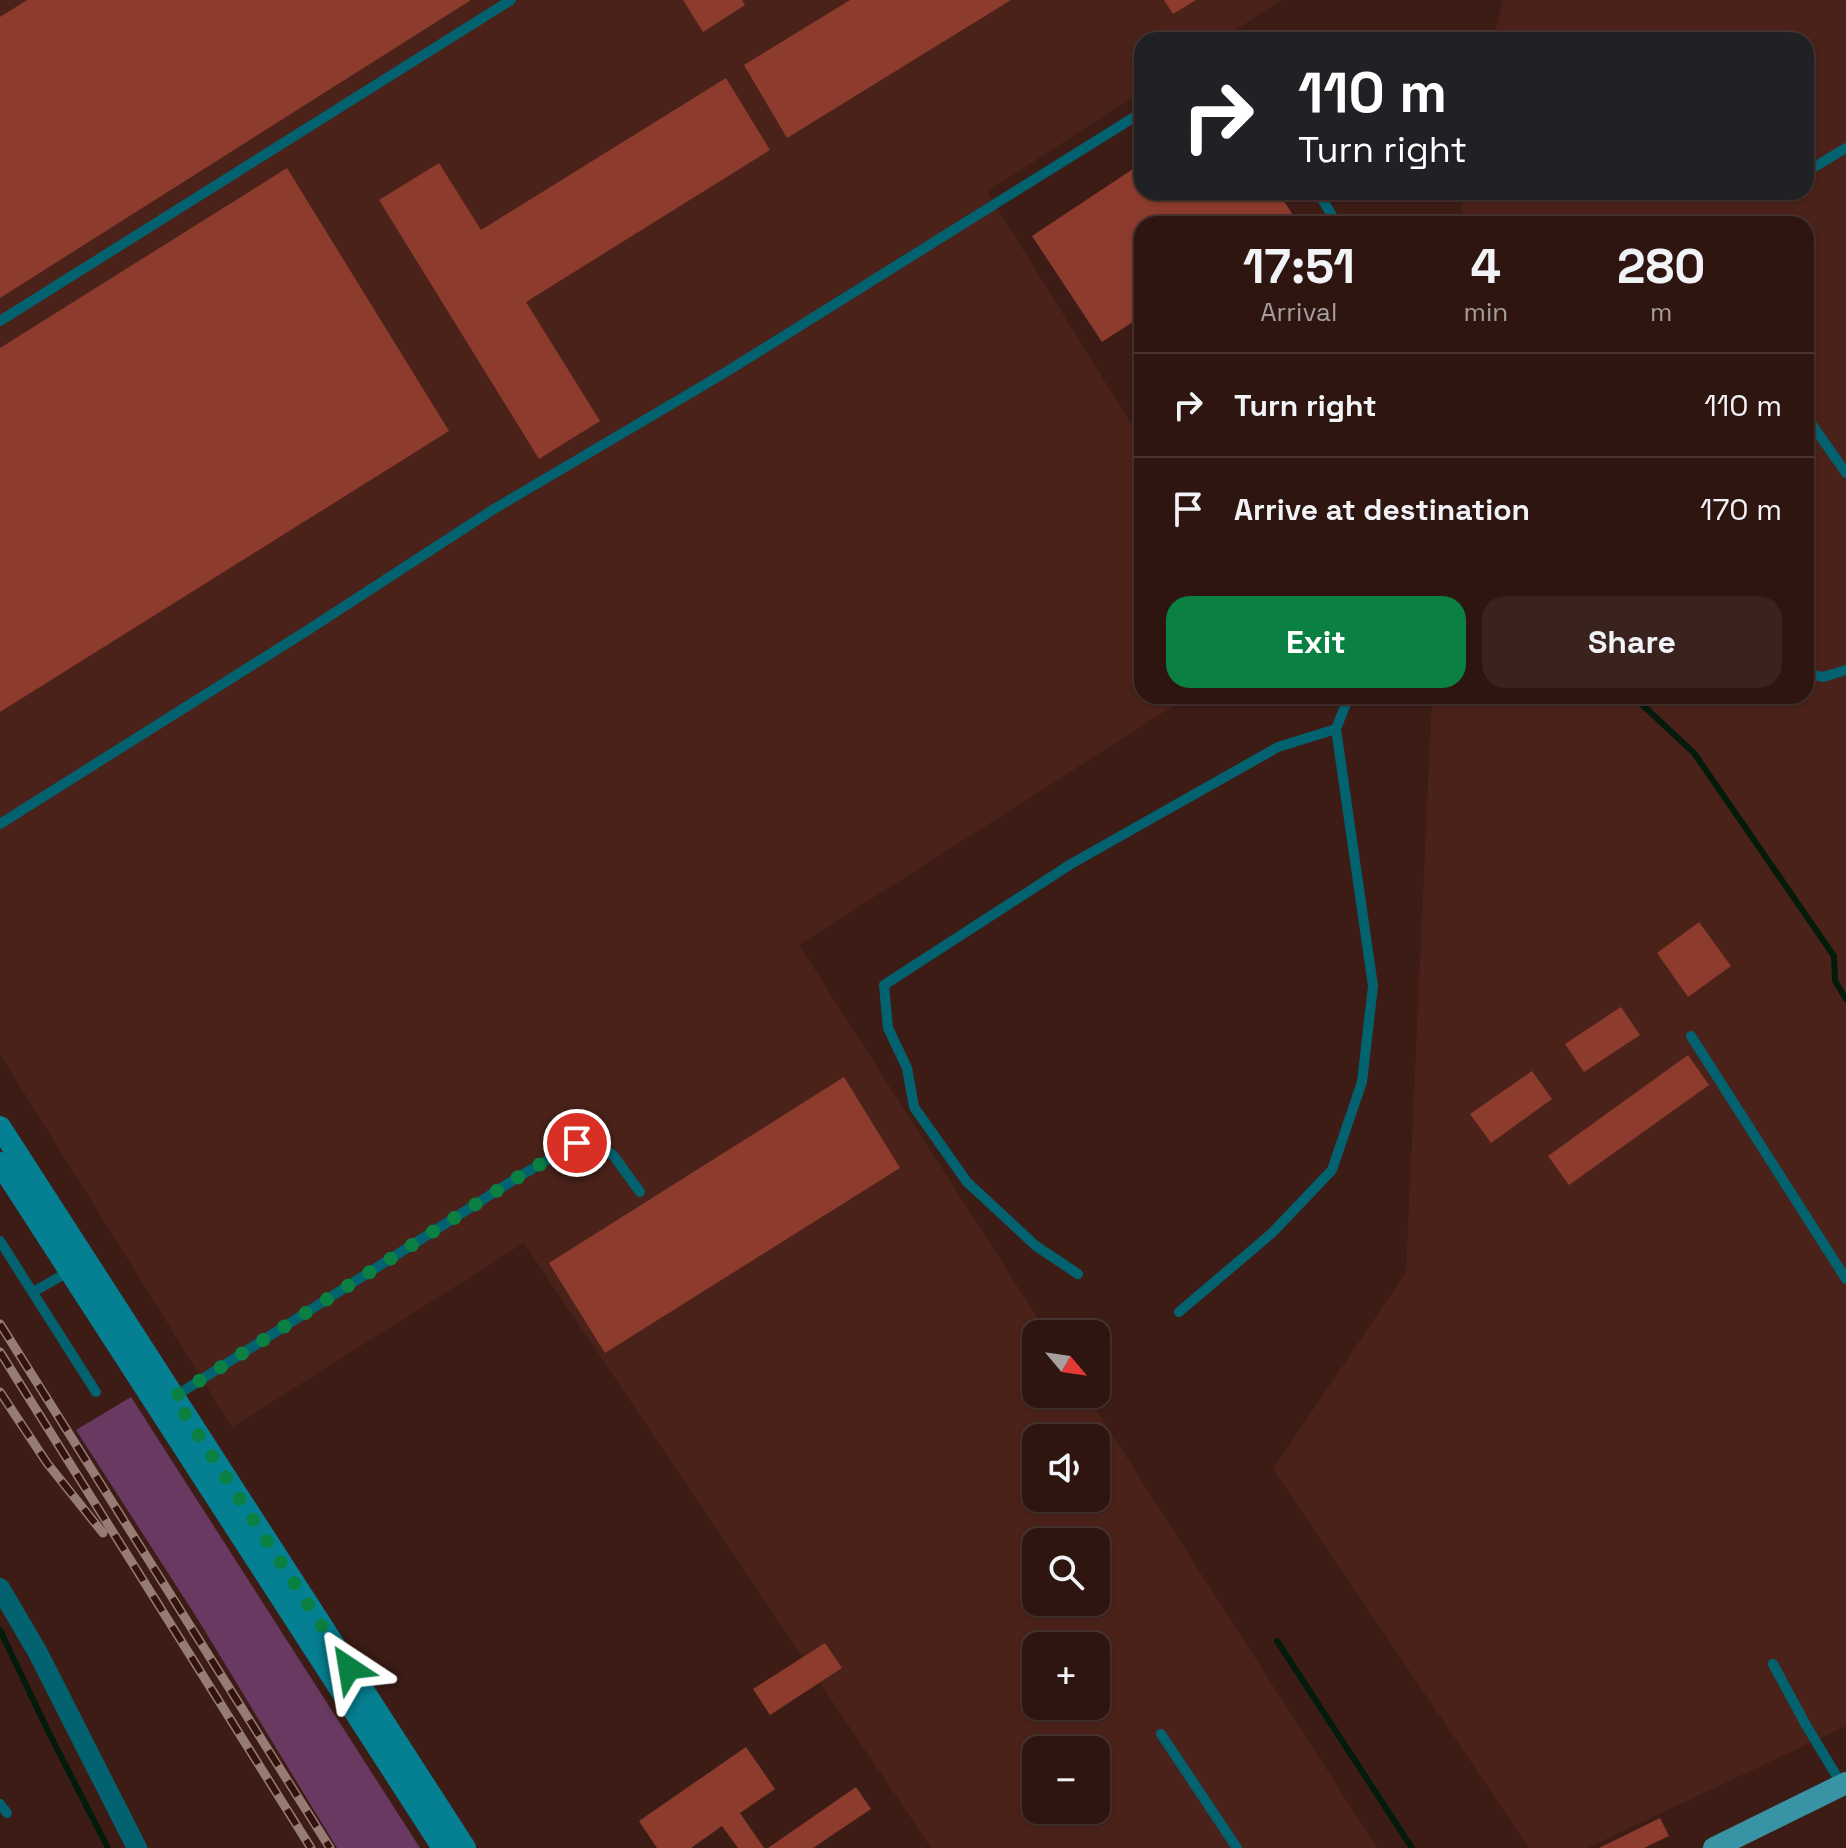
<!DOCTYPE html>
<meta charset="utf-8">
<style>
:root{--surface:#2e1510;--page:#3a221e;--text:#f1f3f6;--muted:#a79f9f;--line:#493430;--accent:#0b8043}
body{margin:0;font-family:"Space Grotesk",sans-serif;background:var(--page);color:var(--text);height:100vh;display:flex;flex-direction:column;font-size:30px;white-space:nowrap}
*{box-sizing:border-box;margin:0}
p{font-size:26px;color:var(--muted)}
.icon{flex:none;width:44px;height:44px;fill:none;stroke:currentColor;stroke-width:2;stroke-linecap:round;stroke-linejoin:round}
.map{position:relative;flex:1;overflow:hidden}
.drawer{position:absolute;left:1134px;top:216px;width:680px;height:488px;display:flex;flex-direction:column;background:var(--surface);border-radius:24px;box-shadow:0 2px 6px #0004,0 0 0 2px var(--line)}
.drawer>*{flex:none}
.banner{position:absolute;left:1134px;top:32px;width:680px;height:168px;border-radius:24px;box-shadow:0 2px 6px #0004,0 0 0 2px var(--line);background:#202124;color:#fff;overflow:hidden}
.needle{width:52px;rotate:119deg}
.tools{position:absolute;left:1022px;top:1320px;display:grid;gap:16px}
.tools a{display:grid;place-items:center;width:88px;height:88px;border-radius:16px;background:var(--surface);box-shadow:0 2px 6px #0004,0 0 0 2px var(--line);font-size:40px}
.pin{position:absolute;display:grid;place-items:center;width:68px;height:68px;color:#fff;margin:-34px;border:4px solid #fff;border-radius:50%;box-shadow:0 2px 8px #0007}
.me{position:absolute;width:88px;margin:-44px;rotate:327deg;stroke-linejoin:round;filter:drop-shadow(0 0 6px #0008)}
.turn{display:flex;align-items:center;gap:28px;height:168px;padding:0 32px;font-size:36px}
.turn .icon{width:104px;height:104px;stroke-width:2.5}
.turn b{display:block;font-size:56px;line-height:68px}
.eta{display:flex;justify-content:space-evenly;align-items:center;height:136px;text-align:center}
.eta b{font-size:48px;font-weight:700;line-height:56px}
.button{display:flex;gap:16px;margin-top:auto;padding:16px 32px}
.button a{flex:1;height:92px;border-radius:24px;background:var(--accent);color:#fff;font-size:32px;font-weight:700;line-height:92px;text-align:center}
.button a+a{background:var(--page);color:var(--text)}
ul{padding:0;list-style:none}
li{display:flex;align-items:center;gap:24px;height:104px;padding:0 32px;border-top:2px solid var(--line)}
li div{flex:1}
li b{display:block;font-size:30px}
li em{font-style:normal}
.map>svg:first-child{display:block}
.built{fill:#4a221a;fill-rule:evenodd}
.green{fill:#693962}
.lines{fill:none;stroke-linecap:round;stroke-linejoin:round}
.stream{stroke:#031b0a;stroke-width:6}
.building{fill:#8d3b2d}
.service{stroke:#036270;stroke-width:10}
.minor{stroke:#036270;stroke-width:20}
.secondary{stroke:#048092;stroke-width:22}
.primary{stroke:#3894a5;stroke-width:22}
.rail-casing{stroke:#977b75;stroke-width:9}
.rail{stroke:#32120c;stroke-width:6;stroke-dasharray:18;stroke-linecap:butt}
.route{stroke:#0b8043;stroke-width:14;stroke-dasharray:0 25.2}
</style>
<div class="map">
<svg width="1846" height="1848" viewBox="0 0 1846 1848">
<rect width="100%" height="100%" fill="#3d1c16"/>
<!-- built -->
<path class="built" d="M0 0H1281L1220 40H1142V91L987 192 1142 441V696H1189L799 945 1048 1334H1036V1394H1086L1377 1848H931L524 1243 232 1427 0 1054ZM1036 1438H1096V1498H1036ZM1036 1542H1096V1602H1036ZM1036 1646H1096V1706H1036ZM1036 1750H1096V1810H1036Z
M1503 0H1846V1726L1587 1848H1529L1273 1469 1406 1272 1432 696H1806V224H1461L1463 192H1806V40H1493Z"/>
<!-- green -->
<path class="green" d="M131 1397 420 1848H337L197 1618 76 1430Z"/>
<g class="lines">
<!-- stream -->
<path class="stream" d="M1633 696 1694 753 1834 956 1835 981 1846 999
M0 1630 49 1733 108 1848
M1277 1641 1412 1848"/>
</g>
<!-- building -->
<path class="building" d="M27 0H471L0 298V17Z
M683 0H742L745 5 703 32Z
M850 0H1011L787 138 744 65Z
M1164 0H1196L1173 14Z
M726 78 770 150 526 302 600 421 539 459 379 200 439 163 481 230Z
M1142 163V192H1278L1293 215 1280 224H1142V316L1102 342 1032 236Z
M287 168 449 431 0 712V348Z
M1699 922 1731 966 1688 997 1657 953Z
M1621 1007 1640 1035 1584 1072 1565 1044Z
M1688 1055 1709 1085 1569 1185 1548 1156Z
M1532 1071 1552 1099 1491 1143 1470 1114Z
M844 1077 900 1168 605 1353 549 1263Z
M825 1643 842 1668 770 1715 753 1689Z
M746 1747 775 1789 740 1813 764 1848H738L722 1826 691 1848H657L639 1821Z
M856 1787 871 1809 813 1848H768Z
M1660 1818 1669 1836 1644 1848H1599Z"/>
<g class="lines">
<!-- service -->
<path class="service" d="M1806 172 1846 148
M1318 192 1337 224
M0 321 511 0
M1806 416 1846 473
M1806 673 1823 677 1846 670
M0 824 308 630 494 509 726 372 1136 116H1142
M1691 1036 1846 1279
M0 1241 96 1392
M1078 1274 1036 1246 967 1182 914 1107 907 1068 888 1028 884 985 1071 864 1278 747 1336 729
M33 1292 70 1271
M1179 1312 1272 1233 1332 1170 1362 1082 1373 986 1336 729 1349 696
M174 1397 520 1176 577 1143 597 1145 613 1155 640 1192
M1773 1664 1806 1725 1842 1785
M1161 1734 1237 1848
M0 1804 7 1813"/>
<!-- minor -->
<path class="minor" d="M0 1588 38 1653 137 1848"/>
<!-- secondary -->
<path class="secondary" d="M0 1127 465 1848
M0 1163 443 1848"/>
<!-- primary -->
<path class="primary" d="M1714 1848 1846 1783"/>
<!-- rail casing -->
<g class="rail-casing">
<path id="rail" d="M0 1324 330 1848
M0 1352 311 1848
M0 1392 47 1463 103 1533"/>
</g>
<!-- rail -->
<use href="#rail" class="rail"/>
</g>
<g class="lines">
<!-- route -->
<path class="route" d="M349 1668 174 1397 520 1176 577 1143"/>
</g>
</svg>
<div class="tools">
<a><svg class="needle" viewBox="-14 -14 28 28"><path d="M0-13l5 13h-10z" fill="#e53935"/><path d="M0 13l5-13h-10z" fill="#a79f9f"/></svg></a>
<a><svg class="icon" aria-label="sound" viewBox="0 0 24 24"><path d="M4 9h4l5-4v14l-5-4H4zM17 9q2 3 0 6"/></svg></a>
<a><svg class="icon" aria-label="search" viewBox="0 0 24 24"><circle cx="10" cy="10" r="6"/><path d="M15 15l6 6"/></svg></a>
<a>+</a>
<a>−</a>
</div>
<div class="pin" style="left:577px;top:1143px;background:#d93025"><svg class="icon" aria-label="arrive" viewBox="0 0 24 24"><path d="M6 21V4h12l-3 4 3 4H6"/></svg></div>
<svg class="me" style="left:349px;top:1668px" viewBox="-20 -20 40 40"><path d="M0-17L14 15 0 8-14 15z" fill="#0b8043" stroke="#fff" stroke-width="4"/></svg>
<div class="banner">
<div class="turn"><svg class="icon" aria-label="right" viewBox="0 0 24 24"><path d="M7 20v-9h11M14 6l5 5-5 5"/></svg><div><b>110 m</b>Turn right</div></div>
</div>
<section class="drawer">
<div class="eta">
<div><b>17:51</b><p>Arrival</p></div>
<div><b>4</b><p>min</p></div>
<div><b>280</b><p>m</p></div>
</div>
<ul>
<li><svg class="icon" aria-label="right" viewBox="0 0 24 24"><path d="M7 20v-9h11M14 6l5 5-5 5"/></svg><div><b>Turn right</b></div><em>110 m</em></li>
<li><svg class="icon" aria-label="arrive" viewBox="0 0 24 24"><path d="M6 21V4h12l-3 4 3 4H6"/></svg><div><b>Arrive at destination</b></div><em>170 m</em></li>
</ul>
<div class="button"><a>Exit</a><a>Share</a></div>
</section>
</div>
